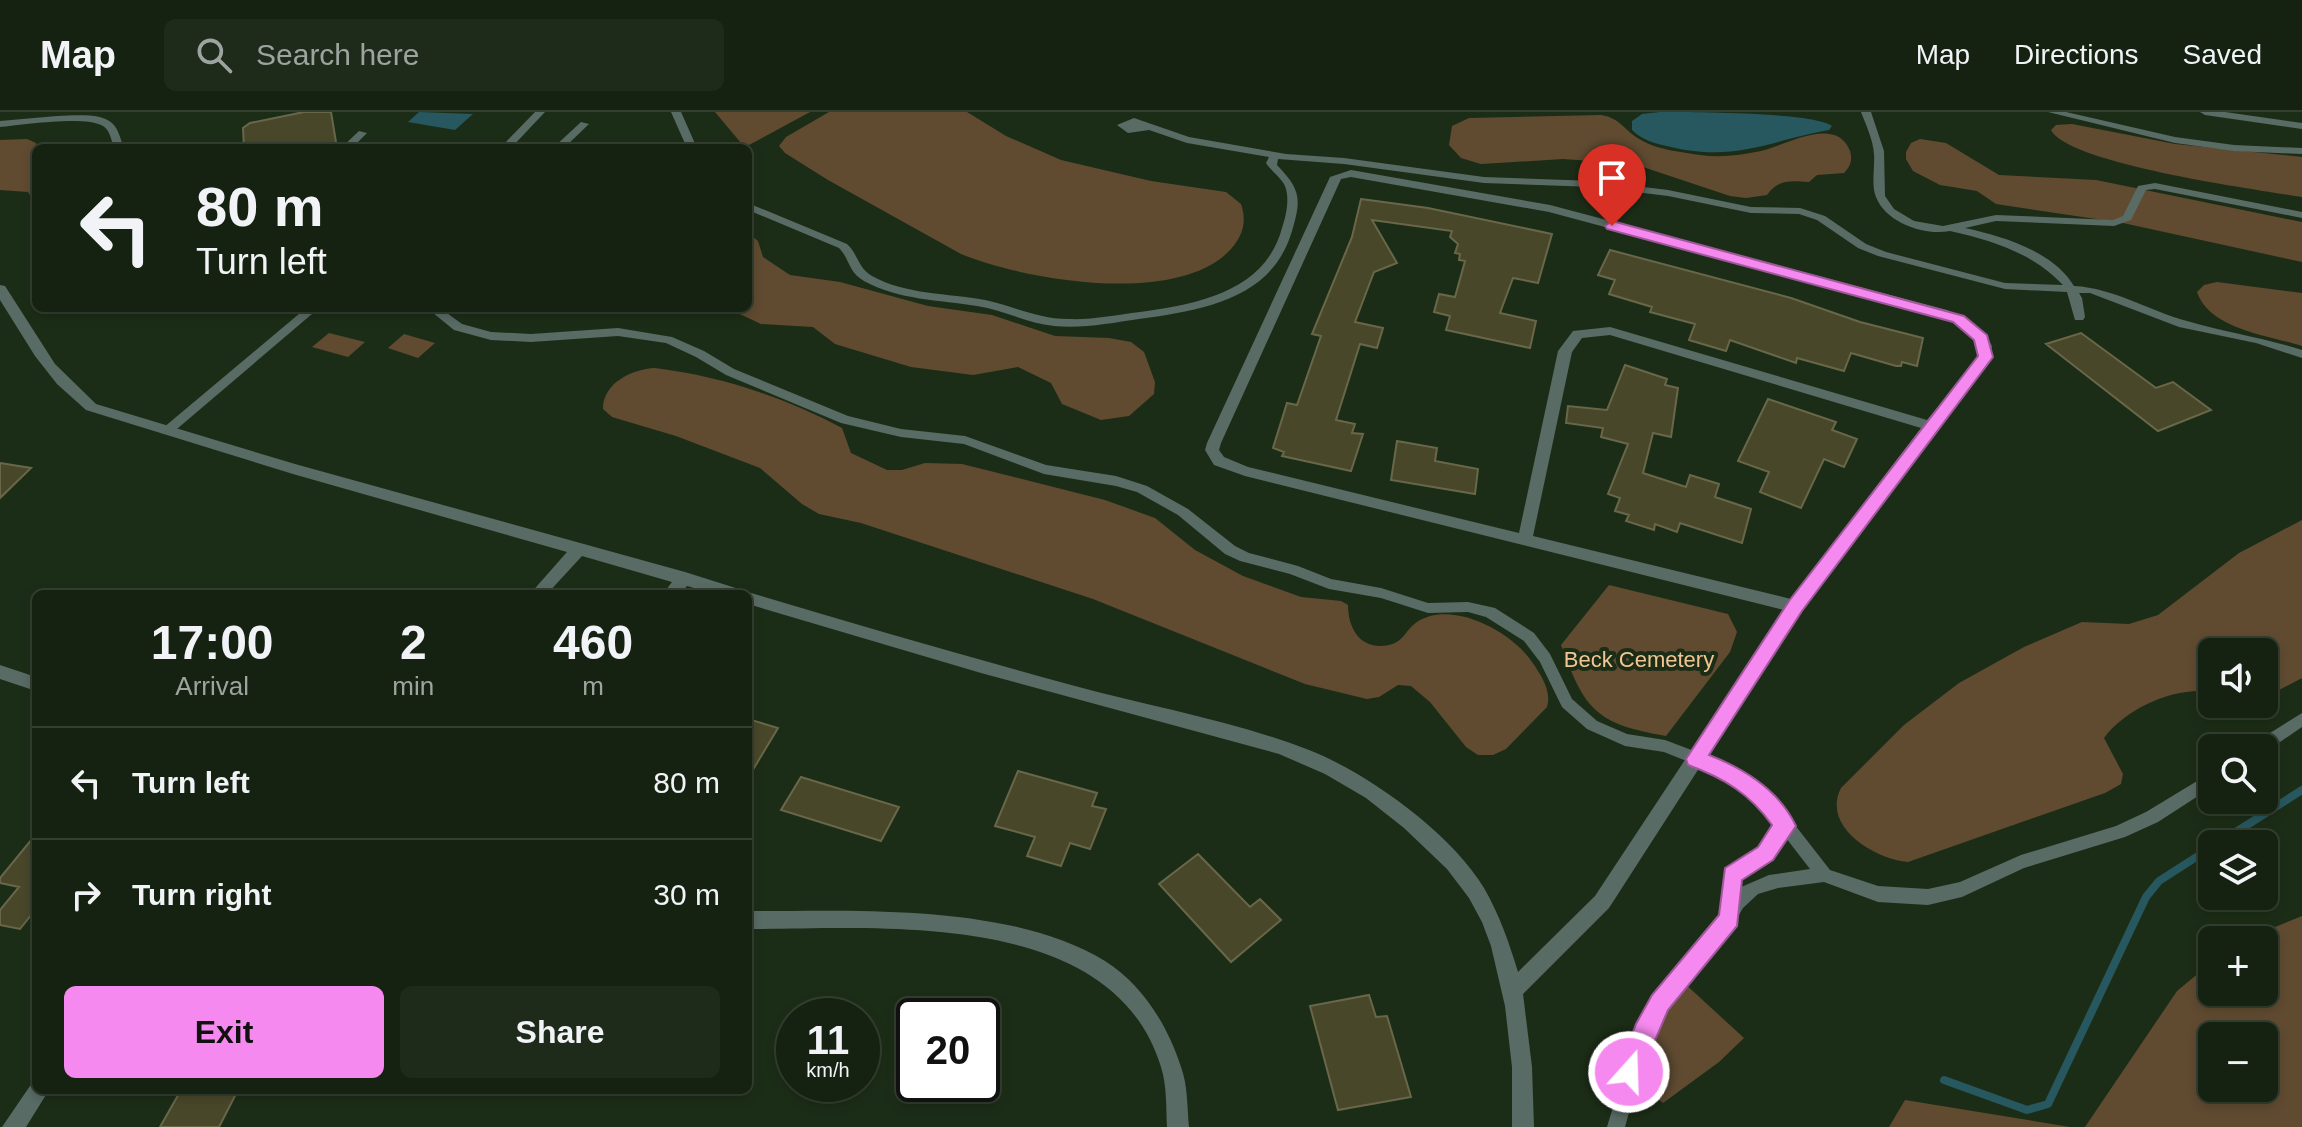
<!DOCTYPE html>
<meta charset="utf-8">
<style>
:root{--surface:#152211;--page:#1e2a1a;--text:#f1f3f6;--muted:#9da49f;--line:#343f31;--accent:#f589ef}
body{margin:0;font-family:Arial,sans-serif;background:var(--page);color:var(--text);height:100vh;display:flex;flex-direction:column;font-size:30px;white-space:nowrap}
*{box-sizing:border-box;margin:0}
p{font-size:26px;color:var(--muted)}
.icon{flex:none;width:44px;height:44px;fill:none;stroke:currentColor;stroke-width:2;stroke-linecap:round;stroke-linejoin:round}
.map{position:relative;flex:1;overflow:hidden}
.details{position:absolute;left:32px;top:478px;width:720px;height:504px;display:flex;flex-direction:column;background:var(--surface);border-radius:12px;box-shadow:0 4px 12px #0003,0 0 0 2px var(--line)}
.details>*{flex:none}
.guide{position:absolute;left:32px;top:32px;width:720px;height:168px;border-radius:12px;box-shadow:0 4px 12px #0003,0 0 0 2px var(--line);background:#152211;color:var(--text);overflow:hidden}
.fabs{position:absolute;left:2198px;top:526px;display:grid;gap:16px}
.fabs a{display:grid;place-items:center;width:80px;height:80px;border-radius:12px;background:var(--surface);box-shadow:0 4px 12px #0003,0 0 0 2px var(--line);font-size:40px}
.speed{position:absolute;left:776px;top:886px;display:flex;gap:16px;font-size:40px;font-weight:700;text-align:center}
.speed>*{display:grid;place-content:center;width:104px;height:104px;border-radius:50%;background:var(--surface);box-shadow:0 4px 12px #0003,0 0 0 2px var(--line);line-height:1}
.speed small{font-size:20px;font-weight:400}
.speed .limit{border:4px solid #111;border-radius:12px;background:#fff;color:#111}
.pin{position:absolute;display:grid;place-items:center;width:68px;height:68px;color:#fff;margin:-82px -34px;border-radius:50% 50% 50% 0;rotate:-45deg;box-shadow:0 0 8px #0007}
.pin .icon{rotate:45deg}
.me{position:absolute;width:88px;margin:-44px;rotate:20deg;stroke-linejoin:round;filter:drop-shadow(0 0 6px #0008)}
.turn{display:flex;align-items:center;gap:28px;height:168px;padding:0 32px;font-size:36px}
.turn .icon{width:104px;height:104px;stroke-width:2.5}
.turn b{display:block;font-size:56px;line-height:68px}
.eta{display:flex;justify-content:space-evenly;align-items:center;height:136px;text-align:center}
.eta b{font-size:48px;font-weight:700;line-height:56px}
.cta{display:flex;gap:16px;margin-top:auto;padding:16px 32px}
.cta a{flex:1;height:92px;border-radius:12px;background:var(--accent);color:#111;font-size:32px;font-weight:700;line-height:92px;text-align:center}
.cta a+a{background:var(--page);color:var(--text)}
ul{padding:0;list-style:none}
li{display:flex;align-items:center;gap:24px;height:112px;padding:0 32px;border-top:2px solid var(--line)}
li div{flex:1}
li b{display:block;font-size:30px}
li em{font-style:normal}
header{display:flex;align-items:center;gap:48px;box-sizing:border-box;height:112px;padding:0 40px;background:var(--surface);border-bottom:2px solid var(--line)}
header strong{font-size:38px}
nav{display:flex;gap:44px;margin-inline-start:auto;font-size:28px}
.search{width:560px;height:72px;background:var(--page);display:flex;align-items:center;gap:20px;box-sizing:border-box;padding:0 28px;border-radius:12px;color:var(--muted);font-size:30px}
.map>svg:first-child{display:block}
.green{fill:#604b31;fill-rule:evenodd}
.water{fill:#27585f}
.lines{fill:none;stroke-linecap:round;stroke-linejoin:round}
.stream{stroke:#27585f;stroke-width:8}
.building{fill:#49472a;stroke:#696749;stroke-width:2}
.lane{fill:#596b65;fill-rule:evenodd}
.street{fill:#596b65;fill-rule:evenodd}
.route{fill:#f589ef;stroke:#9f599b;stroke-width:2}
.labels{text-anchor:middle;stroke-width:8;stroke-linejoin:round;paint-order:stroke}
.park-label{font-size:22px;fill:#f2c692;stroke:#1c2d17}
</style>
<header>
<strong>Map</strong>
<div class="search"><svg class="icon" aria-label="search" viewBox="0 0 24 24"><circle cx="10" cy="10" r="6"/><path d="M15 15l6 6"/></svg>Search here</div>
<nav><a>Map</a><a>Directions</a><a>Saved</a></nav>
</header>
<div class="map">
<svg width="2302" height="1015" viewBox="0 0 2302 1015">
<rect width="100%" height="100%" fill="#1c2d17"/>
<!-- green -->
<path class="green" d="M715 0H810L749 33 741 31Z
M829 0H967L1006 24 1061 48 1151 69 1226 80 1241 92C1247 110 1243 123 1231 137 1179 195 1024 168 961 142L828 68 785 41 779 34 786 25Z
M1601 3C1621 6 1624 19 1641 28 1658 38 1681 40 1700 43 1721 46 1741 43 1761 39 1784 34 1836 2 1850 39 1853 48 1850 55 1844 61L1817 63 1809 70C1790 69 1778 67 1767 83L1746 86 1730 84 1634 52 1563 47 1481 52 1461 46 1449 33 1452 14 1469 6Z
M2072 12 2175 32 2302 45V85C2259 78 2068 52 2051 18L2056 13Z
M27 27 36 31V93L28 80 0 78V28Z
M1920 27 1946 31 1999 63 2096 68 2302 110V150L2123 111 1996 92 1977 79 1940 73 1913 59 1906 47V40L1911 31Z
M748 121 758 129 763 145 790 163 840 170 928 194 992 203 1055 224 1109 226 1131 230 1144 240 1155 270 1154 282 1129 304 1101 308 1062 292 1051 271 1018 255 973 263 911 255 835 232 813 215 761 212 727 196H748Z
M2217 170 2302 181V234C2270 224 2209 217 2197 180L2204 173Z
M329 221 365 230 348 245 312 235Z
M404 222 435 231 418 246 388 236Z
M655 256C720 264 784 285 842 316L851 341 887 358H902L925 351 962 352 1105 388 1155 406 1195 438 1243 464 1301 485 1341 489 1348 493C1348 517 1361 539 1389 533 1404 530 1406 517 1417 510 1452 487 1512 520 1532 550 1541 563 1552 579 1547 595L1506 637 1493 643H1478L1466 635 1430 590 1411 574 1398 573 1379 585 1367 587 1305 572 1093 487 861 411 819 402 802 392 760 356 676 324 612 305 603 297C603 271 632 257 655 256Z
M2302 408V566L2264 586V540H2212V580C2176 574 2126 596 2104 626L2123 662 2121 672 2105 681 1908 750C1875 747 1821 715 1841 676L1904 613 1959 571 2024 535 2082 510 2129 512 2158 503 2239 441Z
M1609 473 1728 502 1737 520 1730 540 1666 624C1597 612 1585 599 1561 533Z
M2302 804V1015H2085L2177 879 2212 850V880H2264V828H2244ZM2212 924H2264V976H2212Z
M1683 870 1744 926 1719 950 1663 991 1638 972C1640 935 1660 899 1683 870Z
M1905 988 2070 1015H1889Z"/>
<!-- water -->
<path class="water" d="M419 0 473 2 455 18 408 10Z
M1660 0C1691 0 1813 0 1832 14L1829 18C1768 29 1735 50 1671 35 1656 32 1642 28 1632 18V9L1642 2Z"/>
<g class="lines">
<!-- stream -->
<path class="stream" d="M2217 732 2302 678
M1944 968 2027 998 2048 992 2146 785 2159 769 2212 735"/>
</g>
<!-- building -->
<path class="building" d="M304 0H331L336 30 329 36H244L243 16 250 11Z
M1361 87 1428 96 1552 122 1538 171 1513 166 1500 201 1536 209 1530 236 1446 218 1450 204 1434 200 1439 182 1455 185 1465 149 1459 148 1460 142 1455 141 1458 132 1450 125 1452 119 1372 108 1397 151 1374 160 1355 210 1383 216 1377 236 1360 232 1336 308 1355 312 1352 321 1363 322 1351 359 1282 344 1284 340 1273 336 1287 291 1297 293 1321 224 1312 222 1352 125Z
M1610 138 1791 186 1860 210 1923 226 1917 254 1902 250 1901 254H1896L1851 241 1844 259 1797 246 1796 251 1730 228 1726 239 1689 228 1695 212 1650 200 1652 195 1609 182 1615 168 1598 163Z
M2081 221 2156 276 2173 270 2211 298 2158 319 2046 232Z
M1625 253 1667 267 1665 273 1678 276 1671 325 1653 321 1643 361 1686 375 1690 363 1719 372 1715 385 1751 397 1742 431 1680 411 1677 420 1655 412 1654 418 1626 409 1629 403 1615 399 1620 386 1608 382 1628 332 1601 325 1603 316 1566 311 1568 294 1607 298Z
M1768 287 1836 310 1832 318 1857 327 1844 355 1824 347 1801 396 1760 380 1769 360 1738 349Z
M1397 329 1437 336 1435 349 1478 357 1475 382 1391 368Z
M0 351 31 356 0 386Z
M748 607 778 616 748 666Z
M1018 659 1097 681 1092 694 1106 697 1090 737 1070 731 1061 754 1027 744 1035 725 995 714Z
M801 665 899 695 881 729 781 698Z
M36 722V797L20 817 0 813V798L19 775 0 771V766Z
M1198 742 1250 795 1260 787 1281 808 1231 850 1159 772Z
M1369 883 1376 905 1387 904 1411 985 1338 998 1310 894Z
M181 978H238L219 1015H160Z"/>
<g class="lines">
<!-- lane -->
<path class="lane" d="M535 0H545L511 36H500Z
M671 0H681L697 36H687Z
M1861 0H1871L1884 39 1885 84 1894 97 1914 109 1943 114 1996 103 2113 108 2123 104 2138 74 2155 71 2302 100V106L2155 77 2146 78 2131 108 2114 114 1996 109 1965 116C2002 124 2053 139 2074 174 2114 176 2149 199 2187 209 2225 220 2264 226 2302 238V246L2256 231 2179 215 2090 181H2079L2082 186 2085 205 2083 208H2075L2067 180 2005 177 1878 144 1858 136 1817 108 1799 102 1751 101 1668 84 1595 75 1484 71 1344 52 1278 47 1277 53C1300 77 1302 86 1292 119 1272 188 1201 198 1139 207 1111 211 1082 217 1054 214 1027 211 1003 198 977 194 940 188 898 188 864 169 848 160 850 147 839 136L748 98V91L847 132C858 142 858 156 872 164 906 183 948 181 985 188 1013 194 1038 207 1068 207 1092 208 1116 203 1140 200 1197 192 1265 180 1282 116 1286 104 1290 87 1285 74 1281 65 1271 59 1266 51L1269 45 1187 31 1149 18 1128 21 1117 13 1134 6 1189 25 1286 42 1344 46 1484 65 1595 69 1668 78 1751 95 1800 96 1825 104 1866 132 1886 140 2005 171 2063 173C2033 141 1991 128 1950 119 1925 124 1886 111 1876 85 1871 73 1875 55 1874 42 1873 28 1866 13 1861 0Z
M2048 0H2066L2175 25 2234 33 2302 36V42L2234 39 2175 31Z
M2200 0H2225L2302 11V17L2205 3Z
M57 4C73 4 101 0 113 12 119 18 121 29 124 36H114C111 28 110 18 103 14 85 3 21 13 0 15V9Z
M581 10 589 12 564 36H553Z
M359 19 367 21 352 36H341Z
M306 196H319L171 322H163L161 319 163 316Z
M427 196H440L462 212 491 220 531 222 618 216 672 225 704 239 734 257 848 304 901 317 965 324 1046 353 1116 364 1147 374 1188 397 1235 434 1249 441 1298 454 1331 467 1381 476 1428 491 1468 490 1495 496 1534 521 1550 542 1572 587 1597 609 1627 622 1665 628 1734 654 1770 681 1830 758 1878 774 1928 777 1960 770 2021 743 2116 714 2146 700 2212 660V675L2158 710 2125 725 2024 756 1962 785 1928 793 1878 790 1824 770 1778 776 1758 782 1743 796 1719 837 1675 884 1660 905 1645 942 1625 1015H1607C1621 972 1627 924 1653 885 1673 856 1705 836 1721 804L1724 763 1726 758 1760 737 1777 714 1760 691 1724 664 1664 640 1625 634 1587 617 1562 595 1540 550 1524 529 1486 505 1468 500 1428 501 1381 486 1329 477 1290 462 1240 449 1225 442 1178 403 1137 380 1116 374 1044 362 964 332 901 325 841 311 726 263 696 245 666 231 618 224 531 230 491 228 454 218ZM1786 726 1810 757 1769 763 1739 776 1740 767 1772 747Z
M2302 601V615L2264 641V636H2251L2254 631Z"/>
<!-- street -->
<path class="street" d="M1351 58 1550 93 1947 198 1972 210 1986 223 1992 234 1988 252 1935 317 1801 498 1609 796 1523 882 1532 955 1534 1015H1512V955L1505 894 1491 834 1482 810 1469 786 1447 757 1404 716 1366 686 1325 662 1279 642 981 561 748 492V482H715L687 474 680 482H663L672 470 582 444 547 482H530L567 440 293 362 86 298 57 272 35 244 0 188V173L5 174 55 252 96 292 295 352 685 460 742 478 744 481 748 480C857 513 966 544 1075 574 1153 595 1234 609 1309 638 1368 661 1451 721 1484 776 1499 802 1509 830 1518 860L1595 784 1784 498 1245 364 1214 353 1205 338 1207 331 1330 65ZM1351 65 1549 100 1937 204C1958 212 1986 224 1975 250L1927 308 1610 215 1573 219 1558 239 1519 421 1248 355 1224 345 1219 338 1221 331 1341 67ZM1610 223 1921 316 1791 487 1533 424 1572 240 1582 226Z
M0 553 36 565V579L0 567Z
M748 799C855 799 1011 791 1105 849 1142 872 1168 914 1181 955 1188 974 1187 995 1189 1015H1167C1166 995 1167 974 1161 955 1112 795 879 817 748 817Z
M36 969V978H49L26 1015H2L32 971Z"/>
</g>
<!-- route -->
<path class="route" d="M1612 109 1964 204 1987 223 1993 245 1802 499 1709 643C1745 657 1779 678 1796 714L1773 748 1742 768 1737 814 1668 898 1638 968 1629 972 1621 968 1618 960 1636 912 1652 883 1719 803 1725 756 1758 735 1772 713C1750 682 1724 666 1688 653L1686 647 1789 489 1978 244 1974 228 1953 210 1607 117 1605 114Z"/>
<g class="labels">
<!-- park labels -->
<g class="park-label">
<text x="1639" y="555">Beck Cemetery</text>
</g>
</g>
</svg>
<div class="fabs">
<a><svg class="icon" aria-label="sound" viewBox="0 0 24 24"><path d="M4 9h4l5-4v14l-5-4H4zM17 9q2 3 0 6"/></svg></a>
<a><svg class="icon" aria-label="search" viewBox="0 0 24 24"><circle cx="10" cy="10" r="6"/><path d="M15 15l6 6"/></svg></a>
<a><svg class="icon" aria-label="layers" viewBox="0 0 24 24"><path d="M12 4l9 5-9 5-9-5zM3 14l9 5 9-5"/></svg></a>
<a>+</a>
<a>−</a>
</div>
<div class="speed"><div>11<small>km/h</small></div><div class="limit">20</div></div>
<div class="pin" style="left:1612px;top:114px;background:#d93025"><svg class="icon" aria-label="arrive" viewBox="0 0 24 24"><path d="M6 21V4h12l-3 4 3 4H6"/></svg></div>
<svg class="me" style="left:1629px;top:960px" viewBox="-20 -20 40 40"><circle r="17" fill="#f589ef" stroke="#fff" stroke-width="3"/><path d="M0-11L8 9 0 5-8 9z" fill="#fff"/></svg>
<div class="guide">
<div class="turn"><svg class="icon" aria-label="left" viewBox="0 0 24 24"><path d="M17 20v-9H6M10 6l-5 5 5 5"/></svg><div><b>80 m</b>Turn left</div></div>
</div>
<section class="details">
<div class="eta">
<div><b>17:00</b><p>Arrival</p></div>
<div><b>2</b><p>min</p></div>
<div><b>460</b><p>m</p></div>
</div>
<ul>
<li><svg class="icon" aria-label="left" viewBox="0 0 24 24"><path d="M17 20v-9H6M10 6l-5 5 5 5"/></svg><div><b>Turn left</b></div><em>80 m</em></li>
<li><svg class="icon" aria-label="right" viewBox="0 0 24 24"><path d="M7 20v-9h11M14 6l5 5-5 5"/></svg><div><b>Turn right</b></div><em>30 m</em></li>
</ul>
<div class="cta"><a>Exit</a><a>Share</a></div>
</section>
</div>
